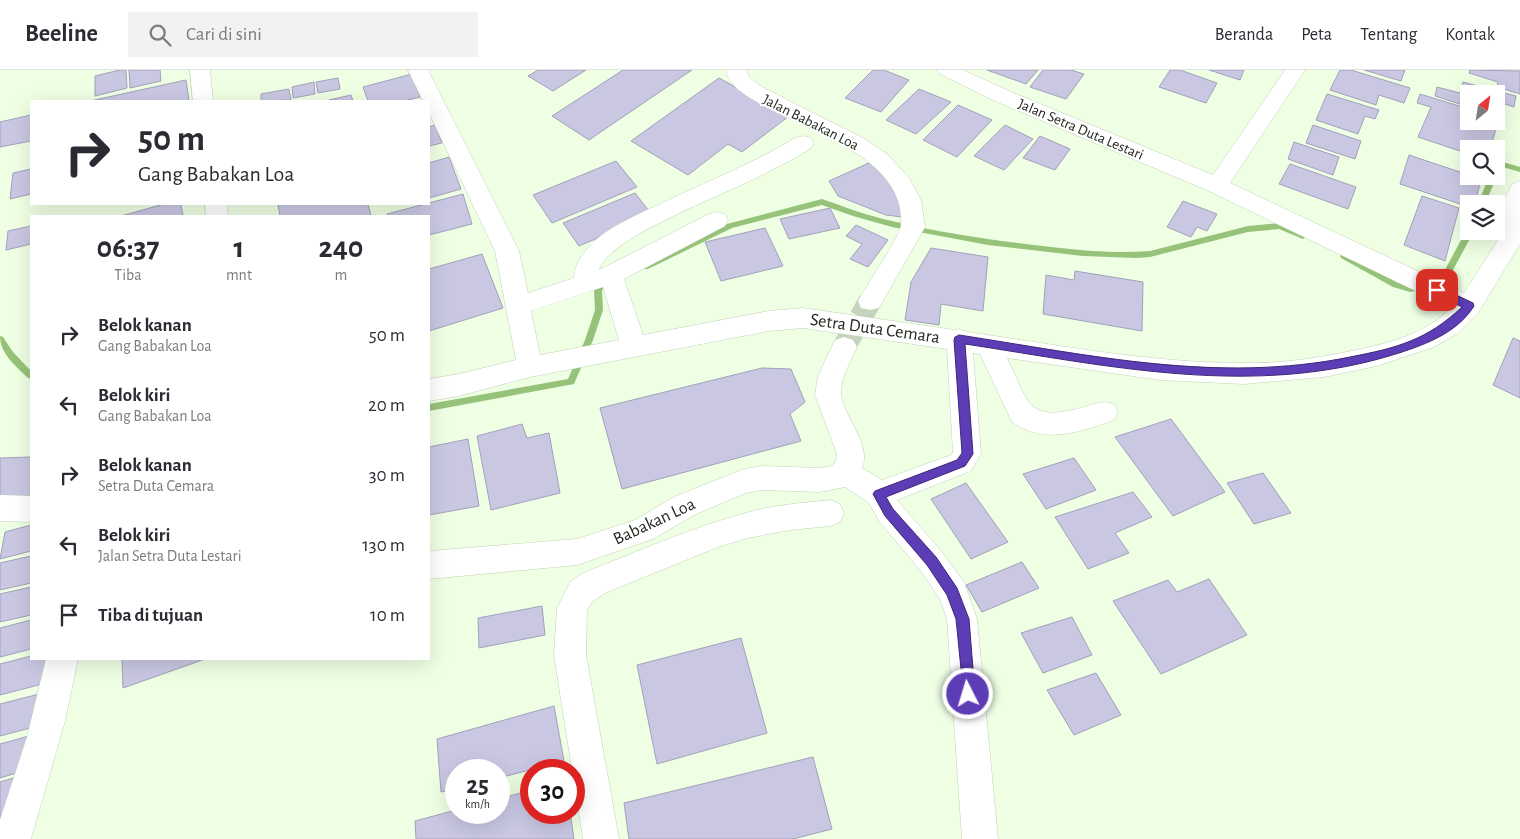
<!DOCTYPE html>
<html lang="id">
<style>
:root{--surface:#fff;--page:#f2f2f3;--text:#2b2b33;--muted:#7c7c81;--line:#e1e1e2}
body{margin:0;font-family:"Alegreya Sans",sans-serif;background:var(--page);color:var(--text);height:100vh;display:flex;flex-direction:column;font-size:19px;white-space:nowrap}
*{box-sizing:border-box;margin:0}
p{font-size:16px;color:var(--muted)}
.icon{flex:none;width:28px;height:28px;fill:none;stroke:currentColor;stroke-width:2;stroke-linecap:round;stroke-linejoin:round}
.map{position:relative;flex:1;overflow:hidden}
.side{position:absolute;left:30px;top:145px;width:400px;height:445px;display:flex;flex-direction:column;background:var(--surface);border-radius:0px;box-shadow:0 5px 20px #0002}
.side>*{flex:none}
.banner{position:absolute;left:30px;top:30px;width:400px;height:105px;border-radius:0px;box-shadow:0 5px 20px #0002;background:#fff;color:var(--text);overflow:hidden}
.needle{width:32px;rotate:30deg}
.fabs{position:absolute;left:1460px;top:15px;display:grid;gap:10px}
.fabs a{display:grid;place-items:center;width:45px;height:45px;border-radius:0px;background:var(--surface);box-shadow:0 5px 20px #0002;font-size:25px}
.speed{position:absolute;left:445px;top:689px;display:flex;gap:10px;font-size:25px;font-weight:700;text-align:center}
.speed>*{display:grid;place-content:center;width:65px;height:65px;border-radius:50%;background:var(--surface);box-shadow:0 5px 20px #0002;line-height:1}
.speed small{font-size:12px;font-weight:400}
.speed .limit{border:8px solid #d22;background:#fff;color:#111}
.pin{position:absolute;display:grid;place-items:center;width:42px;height:42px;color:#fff;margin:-21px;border-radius:10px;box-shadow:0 2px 8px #0006}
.me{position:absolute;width:55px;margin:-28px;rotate:355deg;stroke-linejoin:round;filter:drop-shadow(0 0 4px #0008)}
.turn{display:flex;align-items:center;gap:18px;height:105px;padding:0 25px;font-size:22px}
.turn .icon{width:65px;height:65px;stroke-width:2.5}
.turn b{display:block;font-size:35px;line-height:42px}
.eta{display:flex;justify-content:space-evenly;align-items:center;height:85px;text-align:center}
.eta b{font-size:30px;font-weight:700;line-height:35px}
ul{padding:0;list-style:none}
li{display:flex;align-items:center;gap:15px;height:70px;padding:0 25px}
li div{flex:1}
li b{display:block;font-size:19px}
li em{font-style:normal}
header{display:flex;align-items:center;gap:30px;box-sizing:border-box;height:70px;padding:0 25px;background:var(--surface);border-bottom:1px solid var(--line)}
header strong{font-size:24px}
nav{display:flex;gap:28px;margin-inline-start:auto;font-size:18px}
.search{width:350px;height:45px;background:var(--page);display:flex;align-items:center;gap:12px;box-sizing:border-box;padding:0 18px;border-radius:0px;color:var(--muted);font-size:19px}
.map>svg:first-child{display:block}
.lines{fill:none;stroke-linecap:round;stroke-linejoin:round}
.stream{fill:#96c379;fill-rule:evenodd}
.building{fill:#c9c7e2;stroke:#a2a0bb}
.minor-tunnel{stroke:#c5d4bd;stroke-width:23;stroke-dasharray:23 11;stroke-linecap:butt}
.minor-casing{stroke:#c2d2b8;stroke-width:1}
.minor{fill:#fff;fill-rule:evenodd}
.route{fill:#5d3db6;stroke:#3c2876}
.labels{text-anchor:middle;stroke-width:4;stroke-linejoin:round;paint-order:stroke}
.far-street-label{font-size:15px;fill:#23291f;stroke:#fff}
.street-label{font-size:18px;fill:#23291f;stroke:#fff}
</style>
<header>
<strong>Beeline</strong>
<div class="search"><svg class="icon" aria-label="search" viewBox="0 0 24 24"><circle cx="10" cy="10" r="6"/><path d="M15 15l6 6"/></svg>Cari di sini</div>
<nav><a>Beranda</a><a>Peta</a><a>Tentang</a><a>Kontak</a></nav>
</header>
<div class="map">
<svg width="1520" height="769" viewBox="0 0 1520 769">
<rect width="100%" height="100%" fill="#eeffe4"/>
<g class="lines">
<!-- stream -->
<path class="stream" d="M1496 90 1520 97V102L1496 95Z
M1489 106H1497L1485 134H1478Z
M822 129C845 137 868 146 892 151 941 163 992 170 1043 176 1078 180 1114 184 1150 181L1248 156 1280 153 1306 164 1307 166 1303 169 1279 159 1248 162 1150 187 1136 188 1083 186 988 175 892 157 853 146 822 135 732 158 648 199H642L641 197 642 195 727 154Z
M1467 159H1469V161H1474L1446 213 1410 222 1393 217 1341 188 1340 186 1344 183 1347 184 1398 213 1410 216 1440 209Z
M608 211 612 214 611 216 602 220 603 240 593 270 574 314 429 341V334L568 309 585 270 595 240 594 219 595 217Z
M0 266 3 267 13 282 31 301V309L28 308C16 296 0 284 0 266Z"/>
</g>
<!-- building -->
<path class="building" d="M120 0H126L127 18 95 26V6Z
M129 0H160L161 11 130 18Z
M538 0H586L553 21 528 6Z
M623 0H692L589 70 552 46Z
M873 0H884L909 10 881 42 845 28Z
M987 0H1038L1026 14Z
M1043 0H1071L1084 4 1066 29 1030 17Z
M1170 0H1180L1217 13 1206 33 1159 17Z
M1209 0H1244L1240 10Z
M1340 0H1351L1410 18 1404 33 1379 25 1376 35 1330 20Z
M1364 0H1405L1401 11Z
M1470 0 1520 1V24L1497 17 1498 12 1469 3Z
M412 4 420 27 404 31H368L363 17Z
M338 8 340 19 318 23 316 12Z
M719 8 789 46 742 82 728 74 688 105 631 71Z
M186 10 189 31H90Z
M314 12 315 24 293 28 292 17Z
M1463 12 1516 26 1514 37 1505 34 1502 47 1496 45V24H1469V37L1435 26 1437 17 1460 23Z
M289 19 291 30 261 31V24Z
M919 19 951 32 916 64 886 50Z
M1327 24 1379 40 1375 49 1365 46 1358 64 1316 50Z
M1420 24 1469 39V51H1496V48L1499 49 1490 79H1469V84L1418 67 1431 37 1417 33Z
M351 25 353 31 329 30Z
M958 35 992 50 957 87 923 70Z
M31 45V71L0 77V52Z
M435 55 442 73 429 76V57Z
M1005 55 1033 69 1004 100 974 86Z
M1313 55 1361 71 1355 89 1306 73Z
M1040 66 1070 79 1055 100 1023 88Z
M1294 72 1339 87 1333 105 1288 89Z
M1409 85 1481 109 1475 134H1469V137L1400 114Z
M449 87 461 119 429 128V93Z
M616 91 637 117 552 153 533 125Z
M871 92 900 124 902 147 886 145 838 126 829 111Z
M1290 94 1356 117 1348 139 1279 114Z
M31 99V124L10 129 13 103Z
M635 123 652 145 579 176 563 153Z
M463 124 472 154 429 165V146H388L387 144Z
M1422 126 1459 138 1445 191 1404 175Z
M1183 131 1217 144 1207 161 1197 157 1191 167 1167 157Z
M164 134H181L183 146H121Z
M278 134H368L371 146H280Z
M830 138 840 158 789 169 780 149Z
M856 155 888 170 868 197 850 189 862 174 846 166Z
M31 156V174L6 180 8 161Z
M765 158 783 196 721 211 705 172Z
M931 178 988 187 983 241 941 234 939 255 905 250 911 212Z
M482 184 503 238 429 261V199Z
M1075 201 1143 212 1142 261 1043 244 1046 205 1074 210Z
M1513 268 1520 271V328L1493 315Z
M762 298 791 299 805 332 790 344 801 371 622 419 600 338Z
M1171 349 1225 422 1173 446 1115 367Z
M522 354 527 368 549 363 560 423 491 440 477 366Z
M468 369 479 436 429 445V377Z
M31 387V428H0V388Z
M1074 388 1096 420 1046 439 1023 404Z
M1263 403 1291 443 1254 454 1227 413Z
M966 413 1008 472 971 489 931 429Z
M1133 422 1152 447 1115 463 1129 483 1088 499 1055 447Z
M31 455V481L0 489 5 462Z
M31 486V513L0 520V493Z
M1022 492 1039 518 982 542 966 515Z
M1209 509 1247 565 1161 604 1113 531 1168 510 1177 522Z
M31 517V545L0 552V524Z
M542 536 545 565 479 578 478 548Z
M1072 547 1092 585 1043 603 1021 563Z
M31 550V579L0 587V558Z
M741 568 767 663 657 694 637 595Z
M31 586V589H57L54 611 0 625V594Z
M122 589H205L123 618Z
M1096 603 1121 645 1074 665 1047 620Z
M43 623 38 656 0 666V634Z
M554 636 564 691 499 708V700H456V719L441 722 437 669Z
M29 666 23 701 0 708V674Z
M813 687 832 759 793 769H629L624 733Z
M20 706 14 743 0 747V712Z
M531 720V742H570L574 769H416L415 751 456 740V742H499V729Z"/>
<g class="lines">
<!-- minor-tunnel -->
<path class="minor-tunnel" d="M844 277 870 231"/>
<!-- minor casing -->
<g class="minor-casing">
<path id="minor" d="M190 0H210L213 31H193Z
M408 0H428L519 181 528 223 574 208C575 192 585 180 597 169 615 154 639 144 660 134 706 112 752 94 795 68L803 66 811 68 814 73 811 78 793 89C775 98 757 108 739 116 710 130 607 170 599 200L709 144 717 142 725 144 728 150 725 156 624 209 643 265 769 241 803 238 955 260 959 259 968 262C1058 275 1151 293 1243 293 1280 294 1319 288 1356 280 1390 273 1425 264 1451 238L1209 121 995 31 940 4 937 0H963L1009 21 1213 105 1285 0H1305L1230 113 1464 223 1500 167 1501 136 1512 114 1520 111V174L1478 243 1458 263 1434 277 1377 296 1324 307 1244 314 1160 310 1007 288C1030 334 1026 353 1084 337 1096 334 1103 330 1114 334L1118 342 1114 350C1080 362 1044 375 1012 352L980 284 973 283 981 384 971 401 897 430 941 481 964 512 977 549 998 769H962L947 549 940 529 921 501 879 451 869 433 845 417 820 422 762 420 746 423 696 444 653 469 577 495 429 509V481L577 469 635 450 676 426 744 399 762 396 820 398 832 396 836 391 837 384 815 325 818 306 835 270 844 267 853 270 857 277C851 291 840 309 841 325 844 347 872 375 862 398L882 410 951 385 953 382 947 279 803 258 769 261 530 307 459 326 429 331V309L459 304 516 290 495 181 429 43V31H423ZM603 217 619 270 540 285 531 241Z
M726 0H746L750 8 762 17 863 68 887 84 909 108 921 130 925 157 879 238 870 240 861 238 858 231C865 218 901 165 901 155 907 87 803 59 757 32 744 24 729 16 726 0Z
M205 134H227L228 146H206Z
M0 425 31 426V452L0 451Z
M830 430 840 434 844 443 840 452 830 456 790 460 748 468 718 477 605 523 592 532 587 540 586 585 619 769H583L554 585 557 538 570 512 583 503C637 482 690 458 746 443 773 435 802 433 830 430Z
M46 589H78L65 651 31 769H0V750L27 667Z"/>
</g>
<!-- minor -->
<use href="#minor" class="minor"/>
</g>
<!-- route -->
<path class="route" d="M1437 216 1473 233 1474 236C1458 262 1427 274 1399 283 1255 329 1110 296 965 274L973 384 965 396 886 427 893 439 936 487 957 518 969 549 975 624 973 629 968 631 964 629 956 549 947 525 927 495 885 446 873 424 875 421 957 390 962 383 954 270 955 267 959 265C1090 285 1218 314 1350 287 1397 278 1427 270 1462 237L1433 223 1432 220Z"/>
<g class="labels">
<!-- far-street labels -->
<g class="far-street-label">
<text transform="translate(811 52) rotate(27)" y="5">Jalan Babakan Loa</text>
<text transform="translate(1081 59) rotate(23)" y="5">Jalan Setra Duta Lestari</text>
</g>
<!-- street labels -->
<g class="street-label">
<text transform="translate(875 258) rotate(8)" y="6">Setra Duta Cemara</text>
<text transform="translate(654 451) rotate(-25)" y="6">Babakan Loa</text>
</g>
</g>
</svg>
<div class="fabs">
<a><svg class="needle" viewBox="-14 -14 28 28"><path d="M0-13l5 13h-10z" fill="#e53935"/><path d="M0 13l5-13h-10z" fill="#7c7c81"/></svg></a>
<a><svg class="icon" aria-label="search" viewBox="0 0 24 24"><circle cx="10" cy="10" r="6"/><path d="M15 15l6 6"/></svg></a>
<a><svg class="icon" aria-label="layers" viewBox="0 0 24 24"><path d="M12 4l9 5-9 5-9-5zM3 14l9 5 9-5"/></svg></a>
</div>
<div class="speed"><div>25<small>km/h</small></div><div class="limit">30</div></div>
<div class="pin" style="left:1437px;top:220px;background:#d93025"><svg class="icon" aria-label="arrive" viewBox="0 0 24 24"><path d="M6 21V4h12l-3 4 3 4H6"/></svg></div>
<svg class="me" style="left:968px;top:624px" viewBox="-20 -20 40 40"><circle r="17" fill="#5d3db6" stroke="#fff" stroke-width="3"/><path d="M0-11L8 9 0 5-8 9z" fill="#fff"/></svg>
<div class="banner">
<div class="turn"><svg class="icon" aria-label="right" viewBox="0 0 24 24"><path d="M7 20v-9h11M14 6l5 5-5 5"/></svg><div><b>50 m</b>Gang Babakan Loa</div></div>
</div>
<section class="side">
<div class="eta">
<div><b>06:37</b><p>Tiba</p></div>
<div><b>1</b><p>mnt</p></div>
<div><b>240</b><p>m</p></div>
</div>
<ul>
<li><svg class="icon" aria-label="right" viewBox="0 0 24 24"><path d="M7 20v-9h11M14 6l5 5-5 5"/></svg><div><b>Belok kanan</b><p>Gang Babakan Loa</p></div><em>50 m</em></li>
<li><svg class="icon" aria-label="left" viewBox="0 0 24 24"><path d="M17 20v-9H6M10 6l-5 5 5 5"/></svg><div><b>Belok kiri</b><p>Gang Babakan Loa</p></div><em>20 m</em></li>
<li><svg class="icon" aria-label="right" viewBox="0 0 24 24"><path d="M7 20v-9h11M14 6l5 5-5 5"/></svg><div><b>Belok kanan</b><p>Setra Duta Cemara</p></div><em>30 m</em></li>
<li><svg class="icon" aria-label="left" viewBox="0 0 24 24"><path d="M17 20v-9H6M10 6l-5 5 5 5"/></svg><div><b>Belok kiri</b><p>Jalan Setra Duta Lestari</p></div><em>130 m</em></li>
<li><svg class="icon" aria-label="arrive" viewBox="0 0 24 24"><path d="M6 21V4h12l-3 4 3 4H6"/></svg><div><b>Tiba di tujuan</b></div><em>10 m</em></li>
</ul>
</section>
</div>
